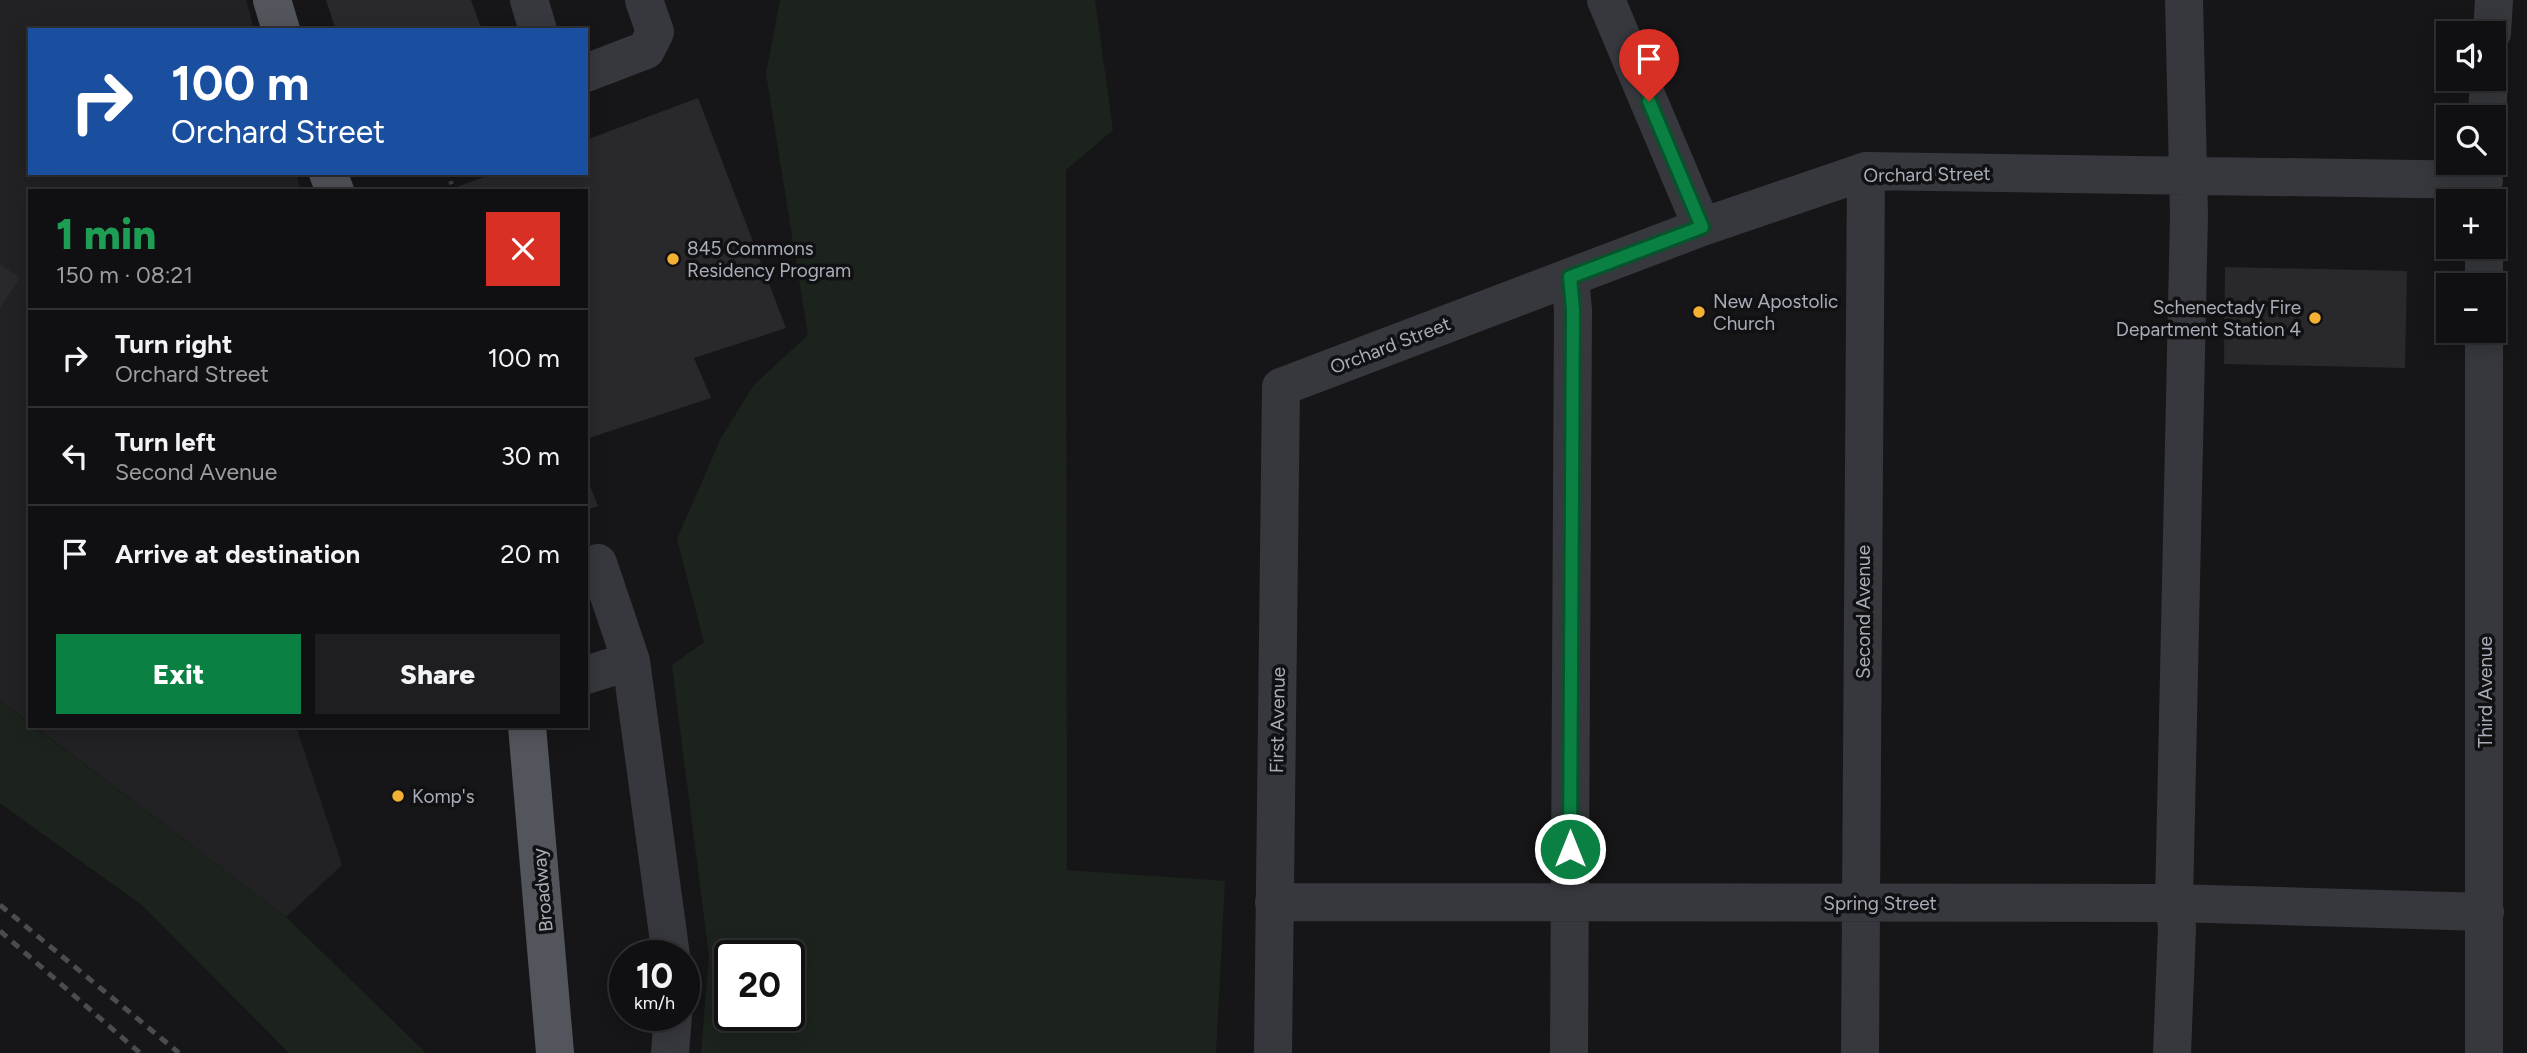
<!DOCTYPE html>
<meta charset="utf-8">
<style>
:root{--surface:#101012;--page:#1e1e20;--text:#f1f3f6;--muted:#9c9d9f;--line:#303032;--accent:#0b8043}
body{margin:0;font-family:Figtree,sans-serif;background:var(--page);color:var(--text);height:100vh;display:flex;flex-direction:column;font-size:26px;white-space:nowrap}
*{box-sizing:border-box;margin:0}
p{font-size:23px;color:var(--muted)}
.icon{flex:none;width:38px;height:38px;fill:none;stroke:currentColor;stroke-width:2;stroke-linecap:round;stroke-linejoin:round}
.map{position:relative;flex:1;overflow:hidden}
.side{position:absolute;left:28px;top:189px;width:560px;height:539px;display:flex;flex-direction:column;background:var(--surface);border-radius:0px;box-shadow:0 4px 18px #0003,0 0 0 2px var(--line)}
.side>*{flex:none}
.hud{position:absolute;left:28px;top:28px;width:560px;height:147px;border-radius:0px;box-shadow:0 4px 18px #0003,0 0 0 2px var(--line);background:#1a4fa0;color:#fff;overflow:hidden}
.buttons{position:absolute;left:2436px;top:21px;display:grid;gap:14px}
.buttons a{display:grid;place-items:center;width:70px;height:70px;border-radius:0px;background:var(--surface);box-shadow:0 4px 18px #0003,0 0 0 2px var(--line);font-size:35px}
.speed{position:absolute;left:609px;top:940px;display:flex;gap:14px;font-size:35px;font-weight:700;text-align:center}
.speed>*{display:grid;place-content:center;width:91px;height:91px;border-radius:50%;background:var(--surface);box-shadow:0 4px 18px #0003,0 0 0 2px var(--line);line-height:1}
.speed small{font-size:18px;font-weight:400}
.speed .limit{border:4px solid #111;border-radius:10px;background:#fff;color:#111}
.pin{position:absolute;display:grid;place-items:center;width:60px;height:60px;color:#fff;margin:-72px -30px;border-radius:50% 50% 50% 0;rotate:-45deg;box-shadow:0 0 7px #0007}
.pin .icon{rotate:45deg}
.me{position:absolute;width:77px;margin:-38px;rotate:0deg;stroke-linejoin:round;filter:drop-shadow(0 0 5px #0008)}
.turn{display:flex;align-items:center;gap:24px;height:147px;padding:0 28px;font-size:32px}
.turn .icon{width:91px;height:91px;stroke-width:2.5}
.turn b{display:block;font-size:49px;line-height:60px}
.round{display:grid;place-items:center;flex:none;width:74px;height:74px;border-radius:0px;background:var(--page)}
.head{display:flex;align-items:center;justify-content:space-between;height:119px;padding:0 28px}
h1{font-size:42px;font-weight:800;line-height:52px;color:#1e9e55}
.action{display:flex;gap:14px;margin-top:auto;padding:14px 28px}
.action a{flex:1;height:80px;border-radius:0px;background:var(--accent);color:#fff;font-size:28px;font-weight:800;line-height:80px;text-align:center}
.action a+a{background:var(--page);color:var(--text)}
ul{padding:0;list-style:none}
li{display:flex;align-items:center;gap:21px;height:98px;padding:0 28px;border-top:2px solid var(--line)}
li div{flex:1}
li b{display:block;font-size:26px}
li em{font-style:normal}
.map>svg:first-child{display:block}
.built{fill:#222225}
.green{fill:#1c231d;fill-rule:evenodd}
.building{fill:#29292c}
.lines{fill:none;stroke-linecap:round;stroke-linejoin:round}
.path{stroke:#3d3f44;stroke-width:4.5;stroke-dasharray:3.5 5;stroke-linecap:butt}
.minor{stroke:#37383d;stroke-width:38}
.major{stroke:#53555c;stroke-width:38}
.rail{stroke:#4a4c52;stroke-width:5;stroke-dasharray:9 7;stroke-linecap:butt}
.route-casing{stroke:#07532c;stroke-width:18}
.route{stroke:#0b8043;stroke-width:12}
.poi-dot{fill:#f2b134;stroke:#111113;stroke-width:2.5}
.labels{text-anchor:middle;stroke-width:7;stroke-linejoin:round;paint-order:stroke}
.street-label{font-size:19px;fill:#a8adb8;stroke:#111113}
.poi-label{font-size:19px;fill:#a8adb8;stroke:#111113;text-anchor:start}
</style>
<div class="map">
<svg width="2527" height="1053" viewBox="0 0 2527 1053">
<rect width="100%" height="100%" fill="#161618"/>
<!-- built -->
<path class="built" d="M0 0H246L254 30H30V173H296L301 191H30V723L0 701Z
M34 726H296L342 865 286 917Z"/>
<!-- green -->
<path class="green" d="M780 0H1095L1113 130 1066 170 1067 870 1225 881 1216 1053H701L709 957 672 665 704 642 677 539 721 438 754 385 808 335 766 74ZM730 956H789V1015H730Z
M0 701 286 917 426 1053H289L143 906 0 803Z"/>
<!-- building -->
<path class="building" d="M326 0H471L482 30H336Z
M698 98 786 328 694 358 711 398 586 439V191L448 190 495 173H586V140Z
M0 264 20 278 0 308Z
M2225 267 2407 271 2405 368 2224 364Z
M586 476 598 506 586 510Z"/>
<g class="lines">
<!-- path -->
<path class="path" d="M448 173 453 189"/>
<!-- minor -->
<path class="minor" d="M529 0 538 30
M1606 0 1702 227
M2492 33 2494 0
M586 73 646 50 655 32 644 0
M2487 117 2489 79
M2484 247V285
M631 661 671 956
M586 675 631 661 598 563
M1274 902 2174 903 2485 912
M670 1053 673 1015
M1273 1053 1281 387 1702 227 1866 171 2484 180
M1569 1053 1573 310 1570 277
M1860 1053 1866 171
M2172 1053 2177 928 2174 903 2189 215 2184 0
M2484 1053V331"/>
<!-- major -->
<path class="major" d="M272 0 281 30
M328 173 335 191
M527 726 555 1053"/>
<!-- rail -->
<path class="rail" d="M0 905 179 1053
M0 931 140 1053"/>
</g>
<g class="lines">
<!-- route casing -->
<g class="route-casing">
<path id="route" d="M1570 849 1573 310 1570 277 1702 227 1649 101"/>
</g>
<!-- route -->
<use href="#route" class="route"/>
</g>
<!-- markers -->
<g class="poi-dot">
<circle cx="673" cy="259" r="7"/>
<circle cx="1699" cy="312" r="7"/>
<circle cx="2315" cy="318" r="7"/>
<circle cx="398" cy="796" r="7"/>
</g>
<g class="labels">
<!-- street labels -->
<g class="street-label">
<text transform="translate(1927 174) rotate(-1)" y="7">Orchard Street</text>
<text transform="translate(1390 345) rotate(-21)" y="7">Orchard Street</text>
<text transform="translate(1863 612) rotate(-90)" y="7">Second Avenue</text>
<text transform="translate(2485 692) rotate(-90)" y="7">Third Avenue</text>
<text transform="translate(1277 720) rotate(-89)" y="7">First Avenue</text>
<text transform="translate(542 890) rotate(-95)" y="7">Broadway</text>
<text x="1880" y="910">Spring Street</text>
</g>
<!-- poi labels -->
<g class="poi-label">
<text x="687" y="255">845 Commons<tspan x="687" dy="22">Residency Program</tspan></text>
<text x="1713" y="308">New Apostolic<tspan x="1713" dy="22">Church</tspan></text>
<text x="2301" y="314" text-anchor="end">Schenectady Fire<tspan x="2301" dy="22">Department Station 4</tspan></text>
<text x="412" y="803">Komp's</text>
</g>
</g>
</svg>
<div class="buttons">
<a><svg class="icon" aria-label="sound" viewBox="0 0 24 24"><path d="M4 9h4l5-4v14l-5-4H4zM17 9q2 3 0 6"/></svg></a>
<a><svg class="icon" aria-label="search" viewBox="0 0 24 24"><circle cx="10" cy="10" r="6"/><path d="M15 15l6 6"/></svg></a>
<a>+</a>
<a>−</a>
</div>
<div class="speed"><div>10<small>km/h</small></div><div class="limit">20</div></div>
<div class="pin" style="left:1649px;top:101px;background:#d93025"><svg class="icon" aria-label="arrive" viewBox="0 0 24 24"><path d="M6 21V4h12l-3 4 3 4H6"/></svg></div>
<svg class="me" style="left:1570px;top:849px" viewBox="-20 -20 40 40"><circle r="17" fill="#0b8043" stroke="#fff" stroke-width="3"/><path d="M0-11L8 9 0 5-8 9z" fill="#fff"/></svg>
<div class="hud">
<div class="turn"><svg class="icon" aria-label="right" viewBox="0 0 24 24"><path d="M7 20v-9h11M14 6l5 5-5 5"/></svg><div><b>100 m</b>Orchard Street</div></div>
</div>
<section class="side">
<div class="head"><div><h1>1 min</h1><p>150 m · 08:21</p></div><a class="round" style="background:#d93025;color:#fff"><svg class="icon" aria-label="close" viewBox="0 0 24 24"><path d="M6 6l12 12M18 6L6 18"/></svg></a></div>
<ul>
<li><svg class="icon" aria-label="right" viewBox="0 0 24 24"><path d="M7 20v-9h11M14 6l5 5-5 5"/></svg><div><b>Turn right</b><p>Orchard Street</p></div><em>100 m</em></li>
<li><svg class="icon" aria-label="left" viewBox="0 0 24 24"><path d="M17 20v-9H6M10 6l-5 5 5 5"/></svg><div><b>Turn left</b><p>Second Avenue</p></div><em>30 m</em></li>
<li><svg class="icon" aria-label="arrive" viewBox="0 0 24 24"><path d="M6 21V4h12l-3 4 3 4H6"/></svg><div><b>Arrive at destination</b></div><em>20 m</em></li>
</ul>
<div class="action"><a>Exit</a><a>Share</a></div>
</section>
</div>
